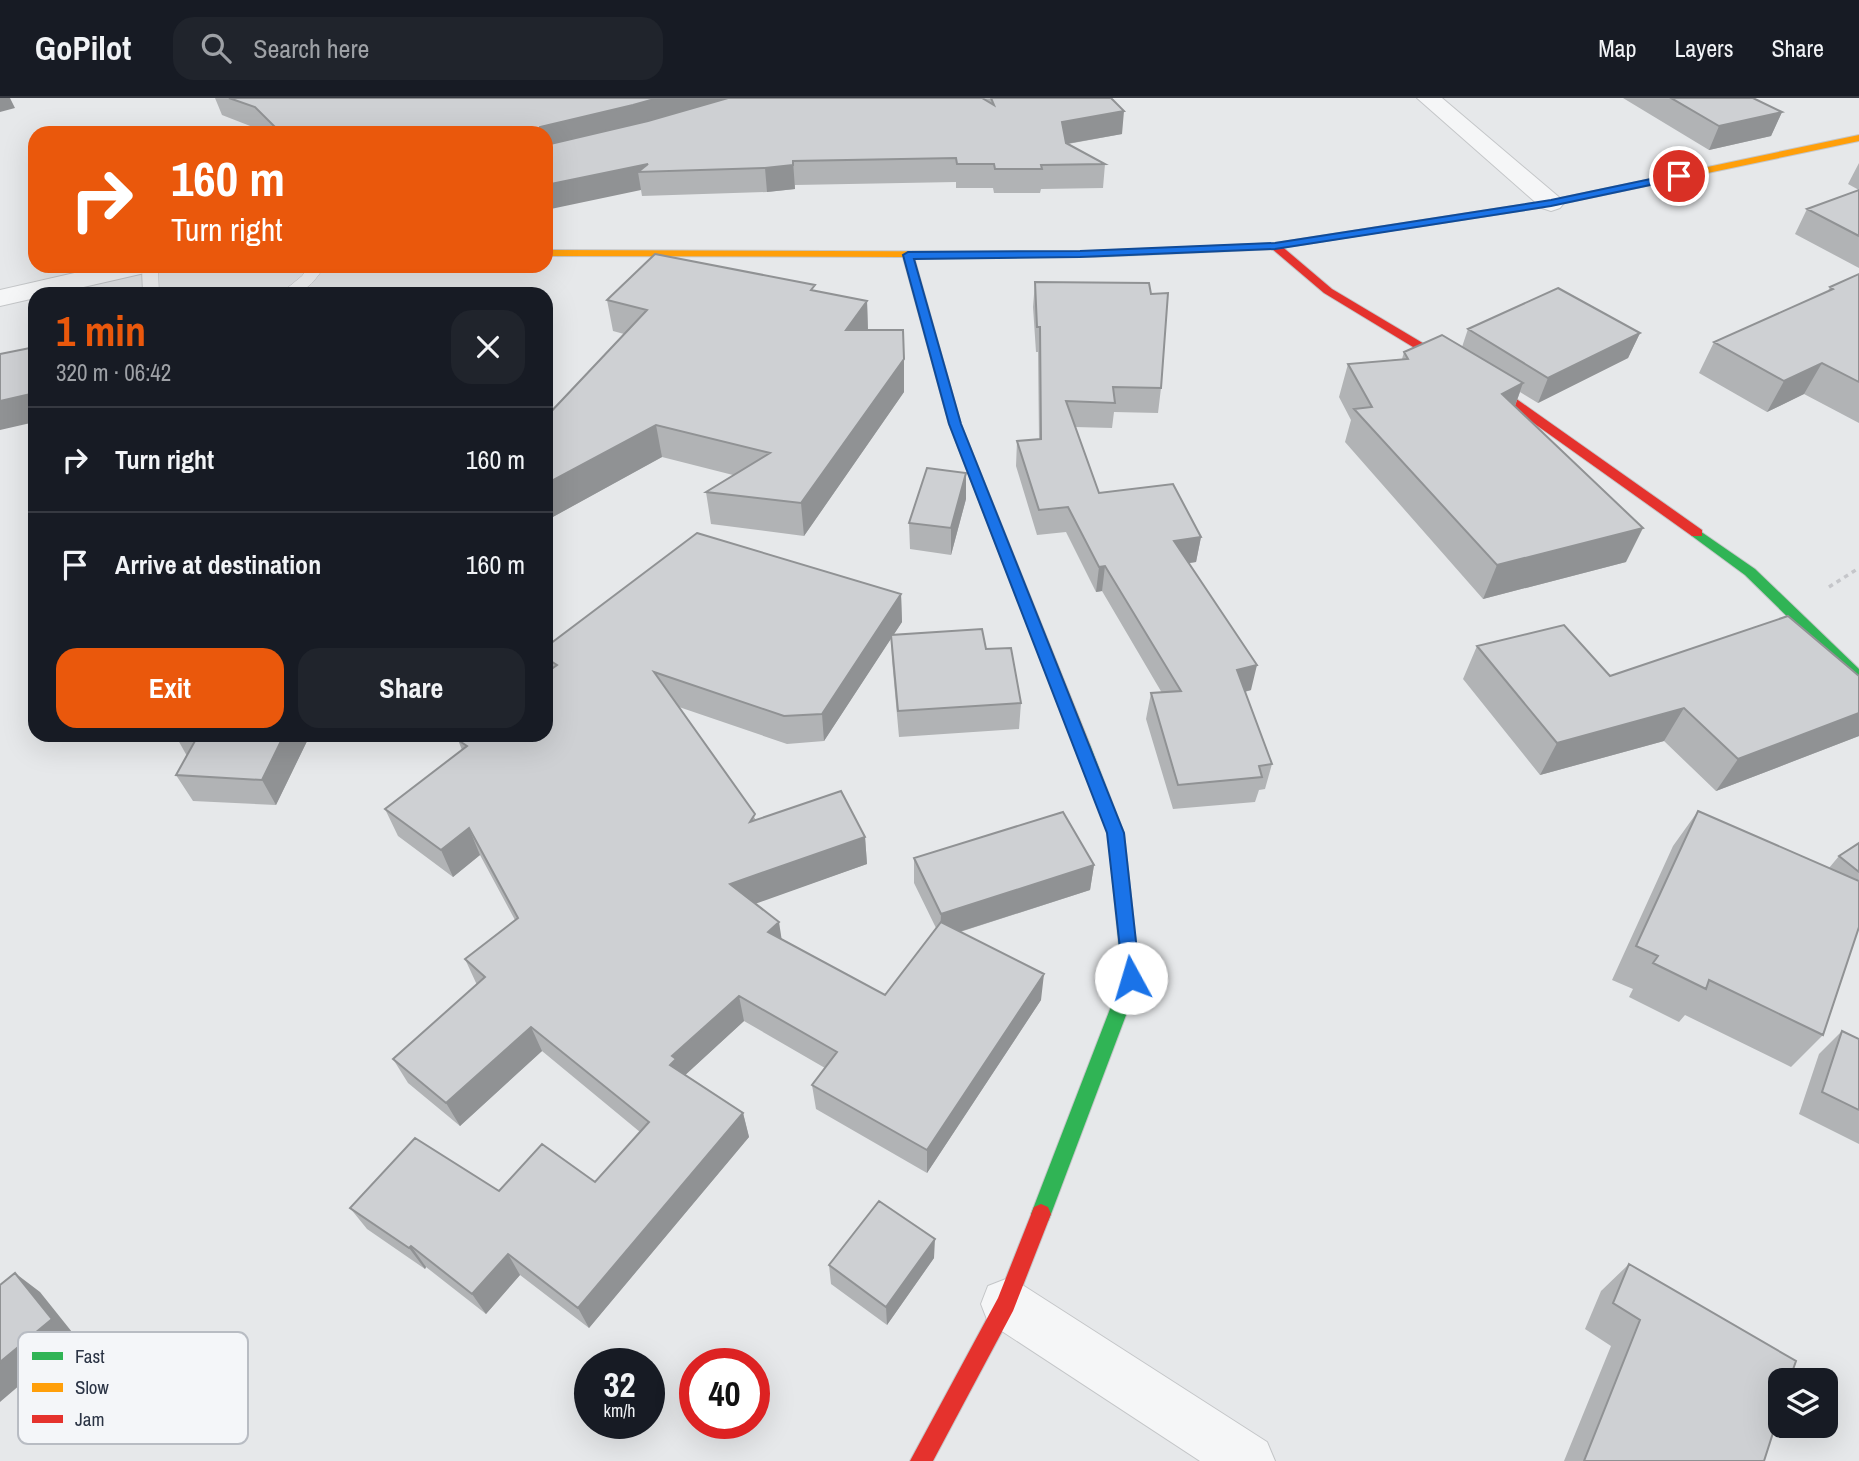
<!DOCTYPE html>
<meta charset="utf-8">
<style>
:root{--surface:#171b24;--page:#20242c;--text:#f1f3f6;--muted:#9ea1a6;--line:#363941;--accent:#ea580c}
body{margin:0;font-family:"Archivo Narrow",sans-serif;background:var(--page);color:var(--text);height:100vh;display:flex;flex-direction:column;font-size:26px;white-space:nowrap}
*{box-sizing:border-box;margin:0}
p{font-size:23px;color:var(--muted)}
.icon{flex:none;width:38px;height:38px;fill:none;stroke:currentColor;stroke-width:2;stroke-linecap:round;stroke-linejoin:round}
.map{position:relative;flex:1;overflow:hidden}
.side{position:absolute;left:28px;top:189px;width:525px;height:455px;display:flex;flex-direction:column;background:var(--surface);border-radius:21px;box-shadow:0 7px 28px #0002}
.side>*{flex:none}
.hud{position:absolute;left:28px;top:28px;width:525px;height:147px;border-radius:21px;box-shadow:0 7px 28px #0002;background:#ea580c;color:#fff;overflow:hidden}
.controls{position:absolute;left:1768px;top:1270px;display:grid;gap:14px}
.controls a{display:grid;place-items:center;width:70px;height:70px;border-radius:14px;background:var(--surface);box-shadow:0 7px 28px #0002;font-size:35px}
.speed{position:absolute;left:574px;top:1250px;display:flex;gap:14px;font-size:35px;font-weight:700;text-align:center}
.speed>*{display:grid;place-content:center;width:91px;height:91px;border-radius:50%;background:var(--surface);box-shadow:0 7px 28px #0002;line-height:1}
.speed small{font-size:18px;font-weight:400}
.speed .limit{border:10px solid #d22;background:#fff;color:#111}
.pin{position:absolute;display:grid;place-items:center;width:60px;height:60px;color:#fff;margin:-30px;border:4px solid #fff;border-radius:50%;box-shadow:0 2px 7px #0007}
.me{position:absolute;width:77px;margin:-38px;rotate:354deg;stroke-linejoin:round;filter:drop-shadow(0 0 5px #0008)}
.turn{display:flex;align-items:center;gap:24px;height:147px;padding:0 28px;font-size:32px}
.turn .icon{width:91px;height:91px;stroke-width:2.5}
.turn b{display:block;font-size:49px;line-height:60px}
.round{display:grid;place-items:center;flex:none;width:74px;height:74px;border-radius:21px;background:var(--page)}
.summary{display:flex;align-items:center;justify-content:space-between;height:119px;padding:0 28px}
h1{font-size:42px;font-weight:700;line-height:52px;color:var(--accent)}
.primary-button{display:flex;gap:14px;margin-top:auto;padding:14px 28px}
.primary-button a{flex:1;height:80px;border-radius:21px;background:var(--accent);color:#fff;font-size:28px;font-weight:700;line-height:80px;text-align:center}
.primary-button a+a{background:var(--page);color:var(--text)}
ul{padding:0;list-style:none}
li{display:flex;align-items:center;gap:21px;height:105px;padding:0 28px;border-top:2px solid var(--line)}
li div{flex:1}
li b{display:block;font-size:26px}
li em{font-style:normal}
header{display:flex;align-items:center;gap:42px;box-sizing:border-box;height:98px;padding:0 35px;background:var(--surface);border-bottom:2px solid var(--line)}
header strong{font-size:33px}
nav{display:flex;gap:38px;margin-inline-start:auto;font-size:24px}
.search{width:490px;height:63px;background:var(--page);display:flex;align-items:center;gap:18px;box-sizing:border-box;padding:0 24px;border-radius:21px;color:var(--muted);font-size:26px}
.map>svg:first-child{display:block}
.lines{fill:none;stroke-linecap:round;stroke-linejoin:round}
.lane-casing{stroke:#c4c6c8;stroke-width:1}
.street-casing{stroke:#c4c6c8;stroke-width:2}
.fast-casing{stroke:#c4c6c8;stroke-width:2}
.slow-casing{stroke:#c4c6c8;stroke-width:2}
.jam-casing{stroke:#c4c6c8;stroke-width:2}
.path{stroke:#c5c6ca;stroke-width:3.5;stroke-dasharray:4.5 4.5;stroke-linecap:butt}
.lane{fill:#f5f6f7;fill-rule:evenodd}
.street{fill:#f5f6f7;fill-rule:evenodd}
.fast{fill:#30b455;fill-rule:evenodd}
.slow{fill:#ff9f0a;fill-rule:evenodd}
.jam{fill:#e5322d;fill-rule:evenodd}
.wall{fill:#b1b3b5}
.shaded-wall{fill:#909294}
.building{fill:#ced0d3;stroke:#909294;stroke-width:2}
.route{fill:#1a73e8;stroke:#114b97;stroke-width:2}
.key{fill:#f4f6f9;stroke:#b8bcc3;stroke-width:2}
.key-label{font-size:19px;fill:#2b3445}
</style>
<header>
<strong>GoPilot</strong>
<div class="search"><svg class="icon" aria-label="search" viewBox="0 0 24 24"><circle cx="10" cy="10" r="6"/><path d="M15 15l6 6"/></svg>Search here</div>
<nav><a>Map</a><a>Layers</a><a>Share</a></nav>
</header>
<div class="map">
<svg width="1859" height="1363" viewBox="0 0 1859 1363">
<rect width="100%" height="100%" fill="#e6e8ea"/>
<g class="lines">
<!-- lane casing -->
<g class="lane-casing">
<path id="lane" d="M142 168H158L159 196H143Z
M309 168H325C311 188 305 196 280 196L302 178Z"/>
</g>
<!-- street casing -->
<g class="street-casing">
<path id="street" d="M1417 0H1442L1560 100 1564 105 1560 110 1551 113 1542 110Z
M105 168H153L149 174 53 196H35V200L0 208V192Z
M1006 1181 1024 1188 1267 1344 1275 1363H1200L988 1224 981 1206 988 1188Z"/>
</g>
<!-- fast casing -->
<g class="fast-casing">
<path id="fast" d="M1397 126 1402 129 1401 131 1275 151 1093 159 1088 156 1093 153 1275 145Z
M1697 431 1755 471 1859 571V585L1854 584 1745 477 1692 438 1690 435Z
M1082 641 1090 647 1124 735 1140 880 1051 1116 1048 1123 1041 1126 1034 1123 1031 1116 1122 880 1108 735 1074 647Z"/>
</g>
<!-- slow casing -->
<g class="slow-casing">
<path id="slow" d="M1859 37V43L1551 108 1397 132 1392 129 1397 126 1551 102Z
M546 152 1097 154V158L1093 159H914L961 326 1090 647 1087 651 1082 653 1074 647 949 326 903 159 546 158Z"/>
</g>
<!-- jam casing -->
<g class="jam-casing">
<path id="jam" d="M1271 146H1279L1332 191 1515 300 1702 432V438H1692L1507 306 1324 195 1271 150Z
M1041 1106 1048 1109 1051 1116 1013 1213 933 1363H910L998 1200 1034 1109Z"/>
</g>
<!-- path -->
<path class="path" d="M1829 489 1859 470"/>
<!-- lane -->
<use href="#lane" class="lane"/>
<!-- street -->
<use href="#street" class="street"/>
<!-- fast -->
<use href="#fast" class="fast"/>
<!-- slow -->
<use href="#slow" class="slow"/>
<!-- jam -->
<use href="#jam" class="jam"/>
</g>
<!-- wall -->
<path class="wall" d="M215 0H1111L1122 36 1068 46 1105 66 1103 90 1041 91 1040 95H994L993 90H956V84L795 87V91L767 94 642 98 641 92 546 35H266L263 33 222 17Z
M1623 0H1753L1782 14 1771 38 1709 52Z
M1859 65V92L1848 86Z
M1859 92V170L1795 136 1807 111Z
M1859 176V325L1804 296 1767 314 1699 275 1714 244 1828 193 1830 189Z
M1035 184 1161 290 1158 315 1114 314 1112 330 1075 329 1099 395 1201 439 1196 464 1189 465 1251 592 1245 594 1272 666 1265 691 1259 692 1255 704 1173 711 1146 621 1151 595H1162L1102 493 1096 494 1066 434 1037 437 1016 368 1017 343 1039 341 1038 254H1036L1033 209Z
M815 193 867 203 868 232 904 294 804 438 711 426 706 394 733 377 662 359 551 420 546 416V319L624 236 613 233 607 202Z
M1468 231 1640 235 1628 260 1538 305 1520 294 1515 308 1626 464 1483 501 1345 344 1351 322 1339 299 1348 266 1402 261 1404 254 1462 249Z
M966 401 951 457 910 451 909 425Z
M901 496 902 524 894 536 986 551 1021 605 1019 631 899 639 892 562 891 540 824 643 787 646 679 609 756 722 865 739 867 766 755 805 782 841 885 897 936 830 914 785V760L1094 767 1090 792 960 834 1041 902 927 1075 816 1011 812 987 825 970 744 923 685 977 743 1015 749 1039 589 1230 520 1177 486 1216 426 1169 425 1171 367 1131 350 1110 499 1093 595 1084 640 1034 542 953 460 1028 408 985 393 961 477 887 465 861 515 822 480 757 453 779 398 738 385 711 462 652 458 642 546 637V549Z
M1477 548 1610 578H1859V638L1716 693 1664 643 1540 677 1463 581Z
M310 637 276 707 193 703 176 677 187 658 178 642Z
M1698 713 1829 770 1839 758 1859 745V829L1823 937 1791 969 1685 917 1679 924 1629 899 1633 891 1612 882 1673 748Z
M1842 933 1859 941V1046L1799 1016 1819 956Z
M934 1160 887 1227 831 1186 829 1167Z
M1629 1166 1764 1363H1564L1611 1248 1585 1231 1601 1193Z"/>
<!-- shaded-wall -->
<path class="shaded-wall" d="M0 0H10L15 10 0 14Z
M658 0H742L546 52V35H540V29Z
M1124 13 1122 36 1060 47 1062 24Z
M1782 14 1771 38 1709 52 1719 28Z
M793 63 795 91 767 94 765 70Z
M648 66 638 74 641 92 546 112V87Z
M867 203 868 234 846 232Z
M1640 235 1628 260 1538 305 1548 280Z
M904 261V294L804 438 801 405Z
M1822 265 1804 296 1767 314 1784 283Z
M1523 285 1511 319 1502 296Z
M35 295V324L0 332V303Z
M656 327 662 359 551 420 546 400V386Z
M966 375V401L951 457V430Z
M1643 430 1626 464 1483 501 1497 467Z
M1201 439 1196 464 1169 468 1174 443Z
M1105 468 1102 493 1096 494 1099 469Z
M901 496 902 524 824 643 822 616Z
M1257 567 1251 592 1231 597 1237 572Z
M1684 610 1664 643 1540 677 1557 645Z
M1859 615V638L1716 693 1738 661Z
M284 637H310L276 707 262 682Z
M469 730 480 757 453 779 441 752Z
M865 739 867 766 735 813 730 786Z
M1094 767 1090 792 940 840 941 816Z
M779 824 783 850 768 834Z
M1044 876 1041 902 927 1075V1052Z
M739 898 744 923 682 980 670 967 672 958Z
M531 929 542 953 460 1028 446 1005Z
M743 1015 749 1039 589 1230 578 1210Z
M935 1141 934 1160 887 1227 886 1209Z
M411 1148 426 1169 425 1171 409 1150Z
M508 1156 520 1177 486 1216 472 1196Z
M15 1175 40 1194 76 1239 0 1304V1264Z"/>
<!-- building -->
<path class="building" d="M229 0H658L633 7 540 29V35H281L255 9Z
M728 0H982L994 7 991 0H1111L1124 13 1062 24 1066 45 1105 66 1041 67 1042 71H995L994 66H957L956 60 793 63V67L765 70 638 74 648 66 546 87V47L648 23Z
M1671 0H1753L1782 14 1719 28Z
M1859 92V138L1807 111Z
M655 156 815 187 811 192 867 203 846 232H903L904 261 801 405 706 394 770 355 656 327 546 386V319L647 212 607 202Z
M1859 176V284L1822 265 1784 283 1714 244 1833 191 1830 189Z
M1035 184 1149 185 1151 196 1168 195 1161 290 1113 289 1115 305 1066 303 1099 395 1173 386 1201 439 1174 443 1257 567 1237 572 1272 666 1259 668 1262 679 1178 687 1151 595 1181 593 1105 468 1099 469 1068 409 1039 412 1017 343 1041 341 1040 229H1037Z
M1558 190 1640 235 1548 280 1468 231Z
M1442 237 1523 285 1502 296 1643 430 1497 467 1354 311 1372 309 1348 266 1408 261 1404 254Z
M35 249V295L0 303V256Z
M927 370 966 375 951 430 909 425Z
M697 435 901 496 822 616 784 618 654 574 755 716 750 724 841 693 865 739 730 786 779 824 768 834 885 897 941 824 1044 876 927 1052 812 987 837 954 739 898 672 958 676 961 670 967 743 1015 578 1210 508 1156 472 1196 411 1148 409 1150 350 1110 415 1040 499 1093 542 1046 595 1084 649 1024 531 929 446 1005 393 961 485 879 465 861 518 820 469 730 441 752 385 711 467 648 458 642 465 637H546V575L557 567 546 560V549Z
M1788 518 1859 578V615L1738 661 1684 610 1557 645 1477 548 1564 527 1610 578Z
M982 531 986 551 1011 550 1021 605 898 613 891 537Z
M181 637H284L262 682 176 677 195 643 178 642Z
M1698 713 1859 783V829L1823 937 1709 882 1706 891 1653 865 1658 858 1636 848Z
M1063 714 1094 767 941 816 914 760Z
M1859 745V774L1839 758Z
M1842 933 1859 941V1012L1822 994Z
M879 1103 935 1141 886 1209 829 1167Z
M1629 1166 1796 1263 1789 1283H1780V1313L1764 1363H1584L1640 1222 1613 1205Z
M15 1175 52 1221 0 1264V1187Z"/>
<!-- route -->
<path class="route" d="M1679 75 1685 78 1683 80 1551 108 1275 151 1080 159 914 161 961 326 1124 735 1140 880 1137 886 1131 888 1124 886 1107 735 949 326 903 157 908 154 1080 153 1275 145 1551 102Z"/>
<!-- legend -->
<rect x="18" y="1234" width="230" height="112" rx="10" class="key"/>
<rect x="32" y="1254" width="31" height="8" fill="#30b455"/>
<rect x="32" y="1285" width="31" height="9" fill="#ff9f0a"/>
<rect x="32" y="1317" width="31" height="8" fill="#e5322d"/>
<g class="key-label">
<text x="75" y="1265">Fast</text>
<text x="75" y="1296">Slow</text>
<text x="75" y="1328">Jam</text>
</g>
</svg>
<div class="controls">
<a><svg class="icon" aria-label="layers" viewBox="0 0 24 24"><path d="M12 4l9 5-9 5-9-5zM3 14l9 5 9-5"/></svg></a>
</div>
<div class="speed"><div>32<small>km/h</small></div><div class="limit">40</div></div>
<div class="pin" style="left:1679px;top:78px;background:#d93025"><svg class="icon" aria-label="arrive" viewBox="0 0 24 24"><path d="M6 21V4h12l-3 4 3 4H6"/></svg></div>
<svg class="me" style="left:1131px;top:880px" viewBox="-20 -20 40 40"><circle r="19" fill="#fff"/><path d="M0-13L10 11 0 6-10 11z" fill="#1a73e8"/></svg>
<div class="hud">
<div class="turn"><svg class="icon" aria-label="right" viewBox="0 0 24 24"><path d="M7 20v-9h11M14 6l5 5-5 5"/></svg><div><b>160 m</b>Turn right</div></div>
</div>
<section class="side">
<div class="summary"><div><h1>1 min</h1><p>320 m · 06:42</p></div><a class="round"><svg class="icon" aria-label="close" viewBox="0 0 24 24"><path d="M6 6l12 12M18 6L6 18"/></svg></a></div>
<ul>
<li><svg class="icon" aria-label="right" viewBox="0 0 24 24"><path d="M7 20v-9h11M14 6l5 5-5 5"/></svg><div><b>Turn right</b></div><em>160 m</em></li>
<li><svg class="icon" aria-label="arrive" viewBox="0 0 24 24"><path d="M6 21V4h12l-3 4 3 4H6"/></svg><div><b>Arrive at destination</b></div><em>160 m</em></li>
</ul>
<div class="primary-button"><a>Exit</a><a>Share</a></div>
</section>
</div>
